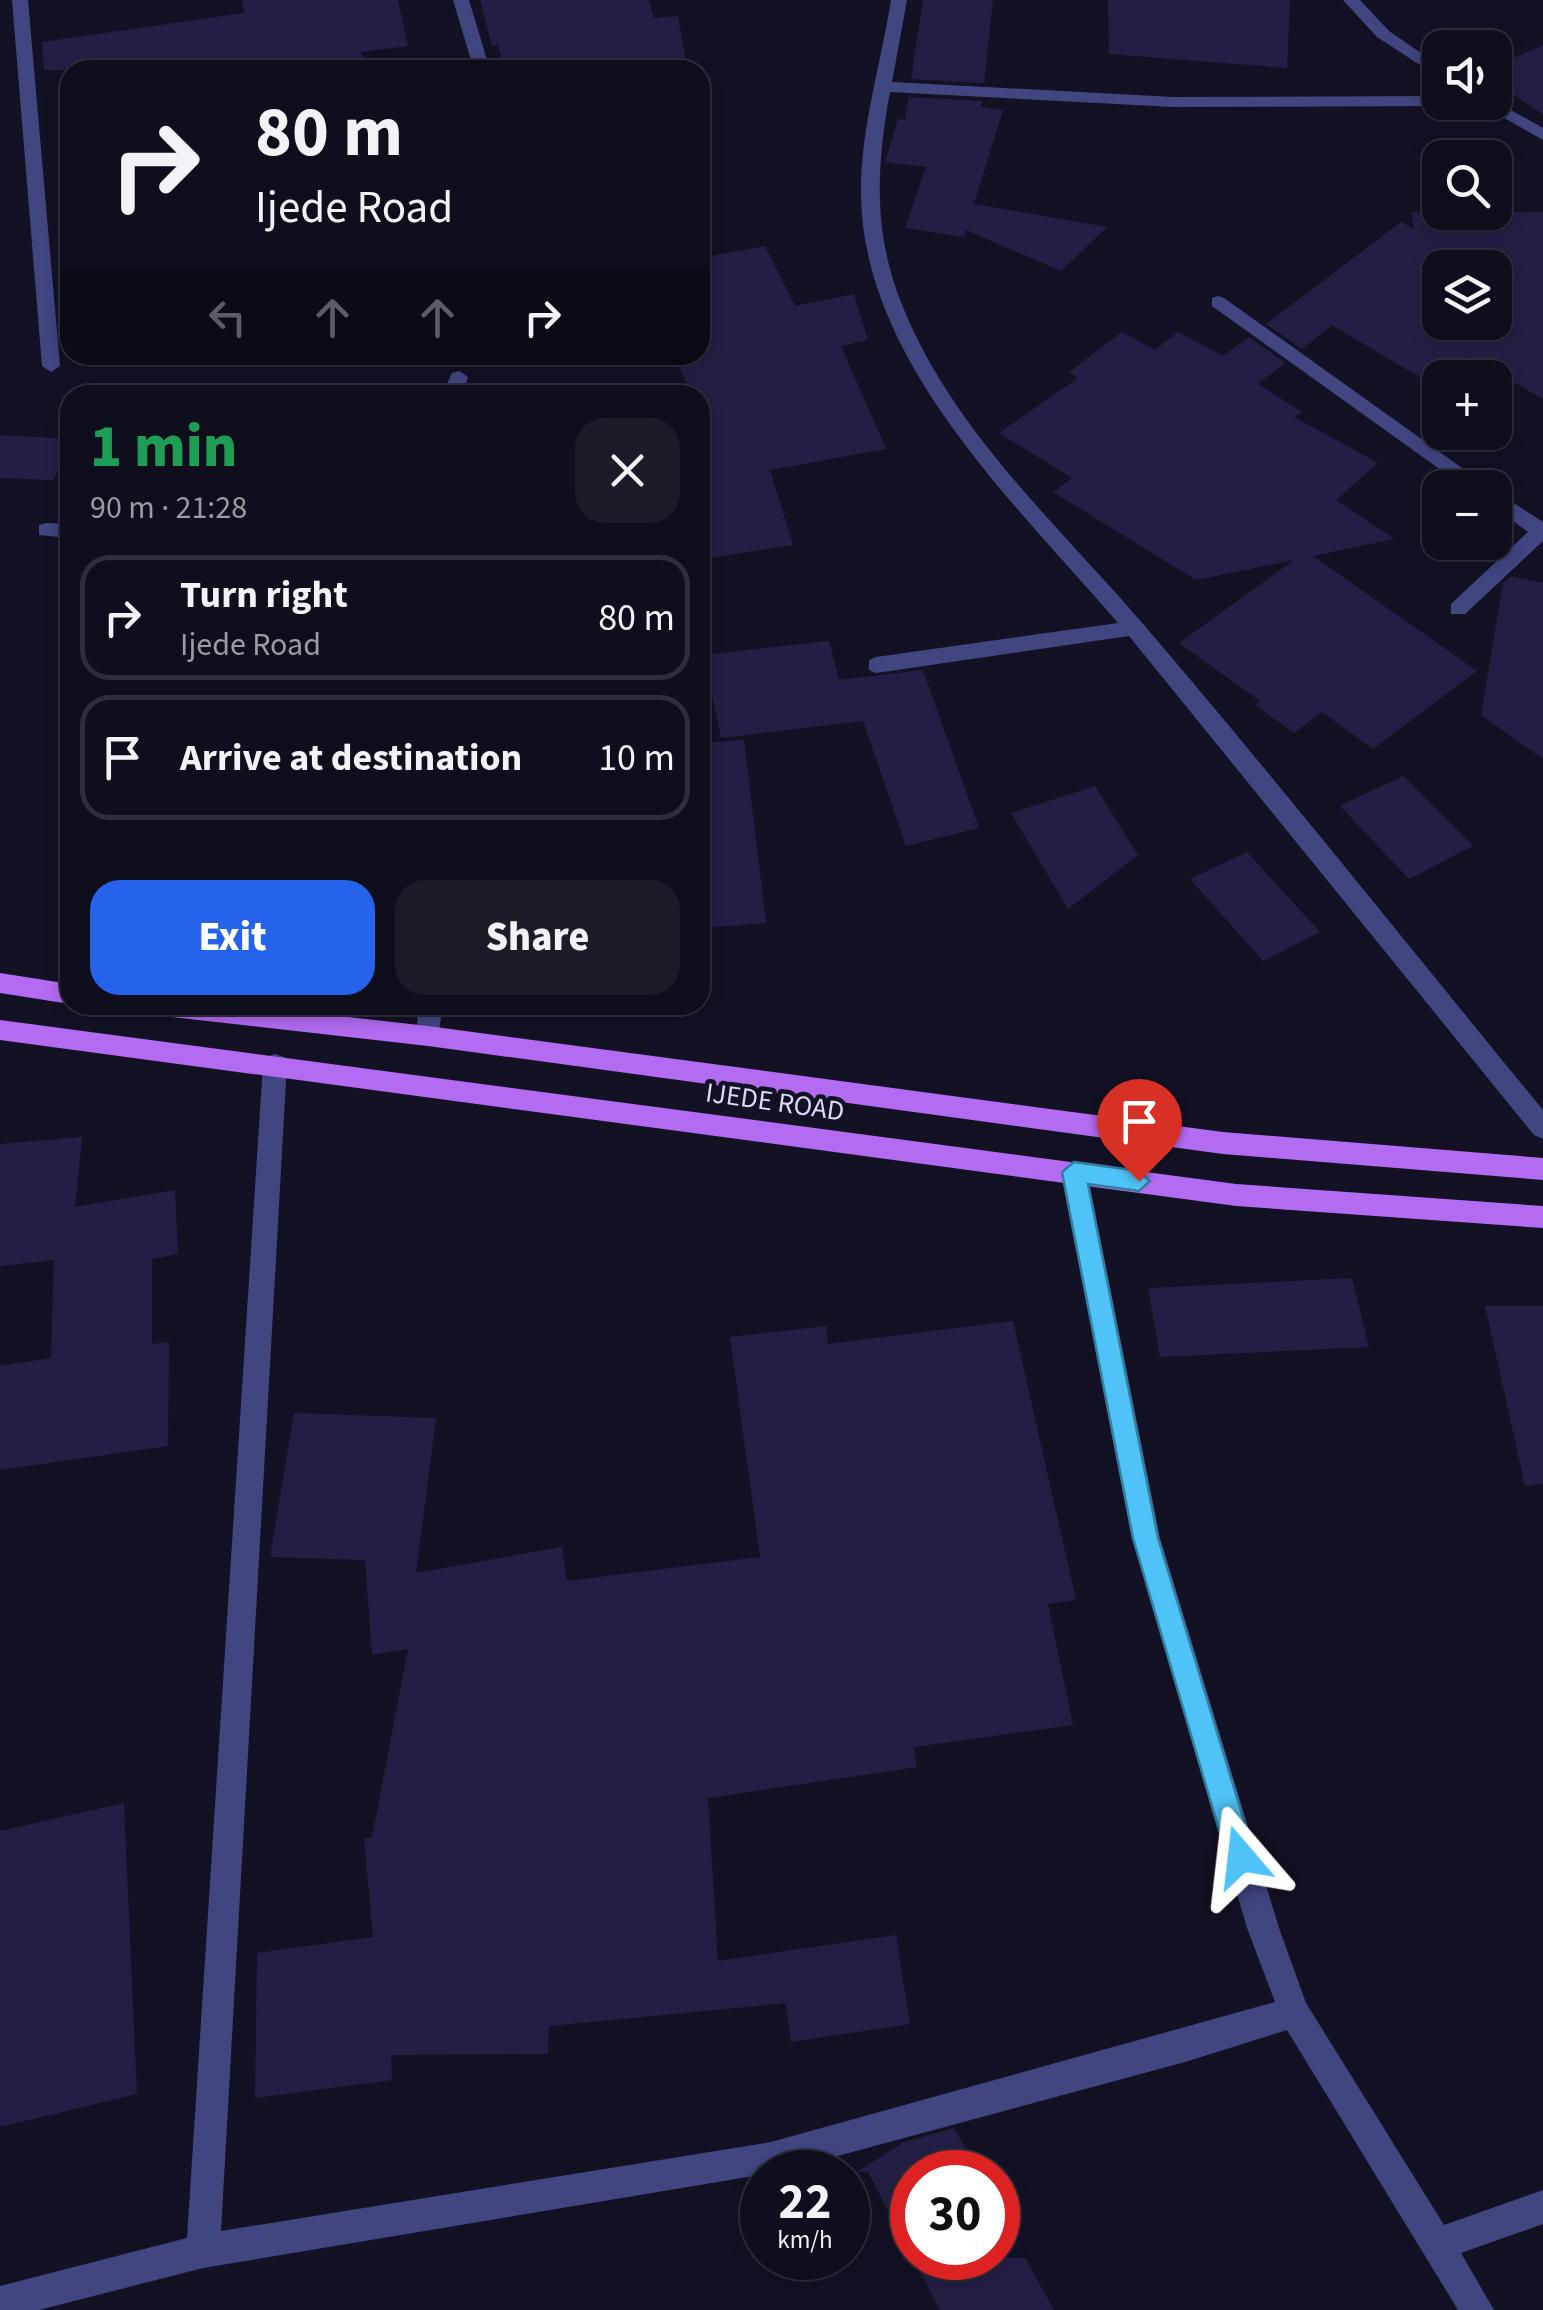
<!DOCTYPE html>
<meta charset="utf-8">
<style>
:root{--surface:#0e0e1c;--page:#1c1c29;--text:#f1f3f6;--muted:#9b9ca3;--line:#2e2e3b;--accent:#2563eb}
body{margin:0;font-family:"Source Sans 3",sans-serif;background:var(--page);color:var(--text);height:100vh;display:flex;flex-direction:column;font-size:38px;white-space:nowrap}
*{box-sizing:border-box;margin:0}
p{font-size:32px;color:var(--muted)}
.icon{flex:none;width:55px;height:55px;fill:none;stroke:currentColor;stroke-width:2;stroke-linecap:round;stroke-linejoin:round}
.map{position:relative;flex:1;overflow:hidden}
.sheet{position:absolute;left:60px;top:385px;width:650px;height:630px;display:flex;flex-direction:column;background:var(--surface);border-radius:30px;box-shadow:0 5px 15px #0003,0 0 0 2px var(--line)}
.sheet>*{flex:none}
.top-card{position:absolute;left:60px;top:60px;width:650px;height:305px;border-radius:30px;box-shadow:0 5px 15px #0003,0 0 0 2px var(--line);background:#0e0e1c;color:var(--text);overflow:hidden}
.controls{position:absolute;left:1422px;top:30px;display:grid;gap:20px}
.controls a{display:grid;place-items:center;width:90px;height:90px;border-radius:20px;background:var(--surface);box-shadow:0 5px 15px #0003,0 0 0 2px var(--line);font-size:50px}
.speed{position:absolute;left:740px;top:2150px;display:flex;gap:20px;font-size:50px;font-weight:700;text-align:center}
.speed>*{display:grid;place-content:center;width:130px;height:130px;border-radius:50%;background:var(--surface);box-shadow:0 5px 15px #0003,0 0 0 2px var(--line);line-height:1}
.speed small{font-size:25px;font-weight:400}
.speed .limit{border:15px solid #d22;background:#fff;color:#111}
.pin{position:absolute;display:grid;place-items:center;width:85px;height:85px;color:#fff;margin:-102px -42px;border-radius:50% 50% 50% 0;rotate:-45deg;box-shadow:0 0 10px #0007}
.pin .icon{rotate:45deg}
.me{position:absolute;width:110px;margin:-55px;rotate:343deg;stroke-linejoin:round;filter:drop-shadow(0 0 8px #0008)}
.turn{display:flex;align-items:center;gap:35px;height:210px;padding:0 30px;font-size:45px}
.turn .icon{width:130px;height:130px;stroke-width:2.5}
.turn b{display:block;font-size:70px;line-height:85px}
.lanes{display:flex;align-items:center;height:95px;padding:0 30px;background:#0003;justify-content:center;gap:50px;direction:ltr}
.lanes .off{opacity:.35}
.round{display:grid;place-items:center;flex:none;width:105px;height:105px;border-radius:30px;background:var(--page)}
.head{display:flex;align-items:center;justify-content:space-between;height:170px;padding:0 30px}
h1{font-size:60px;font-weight:800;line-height:75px;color:#1e9e55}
.cta{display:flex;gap:20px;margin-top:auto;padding:20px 30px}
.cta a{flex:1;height:115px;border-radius:30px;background:var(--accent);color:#fff;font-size:40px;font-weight:800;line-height:115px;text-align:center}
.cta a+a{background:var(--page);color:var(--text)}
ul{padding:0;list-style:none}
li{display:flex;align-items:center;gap:30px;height:125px;margin:0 20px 15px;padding:0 10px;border:5px solid var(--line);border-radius:30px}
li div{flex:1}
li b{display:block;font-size:38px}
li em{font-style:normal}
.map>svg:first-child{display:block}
.building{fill:#231f44;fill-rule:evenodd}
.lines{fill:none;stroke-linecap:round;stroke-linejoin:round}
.minor{fill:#414580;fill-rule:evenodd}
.major{fill:#b26bf1;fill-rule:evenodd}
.route{fill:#4fc3f7;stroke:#337fa1;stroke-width:2.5}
.labels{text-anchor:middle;stroke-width:9;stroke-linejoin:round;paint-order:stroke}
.street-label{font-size:28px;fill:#dad9fb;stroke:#131225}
</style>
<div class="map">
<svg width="1543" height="2310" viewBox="0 0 1543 2310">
<rect width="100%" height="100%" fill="#131225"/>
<!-- building -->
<path class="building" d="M242 0H398L408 46 361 52 365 70H44L42 42 244 13Z
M480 0H649L654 18 678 16 686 61 596 70H504L498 45 492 46Z
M923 0H993L984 83 911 79Z
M1108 0H1290L1287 68 1109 54Z
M1543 45V114L1495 83V66Z
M909 97 982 101 981 107 1003 110 974 204 1107 227 1061 271 966 230 964 237 905 228 926 167 885 162 898 119 905 120Z
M1411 212H1543V399L1470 357 1431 384 1332 325 1302 349 1266 324 1401 222 1414 229ZM1440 268H1495V322H1440Z
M765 246 795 306 854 294 868 340 841 346 886 449 770 470 793 545 708 558 700 530V395H692L674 355H700V258Z
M1122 332 1155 350 1178 332 1223 356 1249 337 1285 363 1258 384 1302 412 1294 417 1378 463 1336 500 1394 539 1313 556 1477 671 1373 749 1322 712 1294 733 1255 705 1260 701 1179 643 1294 560 1196 580 1053 492 1072 478 999 433 1078 378 1069 372Z
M0 435 70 439 54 480 0 478Z
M1511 576 1543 583V759L1481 715 1503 583Z
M829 641 839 680 923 670 979 828 906 846 863 721 721 738 704 655Z
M744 740 766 923 704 928 700 743Z
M1403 776 1473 846 1409 879 1340 806Z
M1095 786 1138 855 1068 909 1011 813Z
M1247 852 1320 932 1263 961 1190 879Z
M82 1137 75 1207 175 1190 178 1254 152 1259V1344L169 1342 168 1446 0 1470V1366L51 1358 54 1260 0 1266V1144Z
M1352 1278 1369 1347 1160 1357 1148 1288Z
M1485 1306H1543V1484L1525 1486Z
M1013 1321 1076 1600 1048 1604 1073 1725 914 1747 917 1767 708 1798 718 1961 896 1935 910 2024 791 2042 786 2003 549 2026 548 2054 391 2055 392 2080 255 2098 257 1953 373 1937 364 1839 372 1837 408 1649 372 1655 365 1560 270 1557 294 1413 436 1418 416 1573 562 1547 567 1581 760 1557 730 1337 826 1326 828 1344Z
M124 1803 137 2094 0 2127V1831Z
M954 2128 978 2172H912V2258H1025L1054 2310H940L868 2172H857L904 2142Z"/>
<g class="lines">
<!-- minor -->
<path class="minor" d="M12 0H28L60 366 51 372 42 366Z
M453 0H469L490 70H474Z
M891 0H907L892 82 1173 97 1440 96V102H1447L1440 106 1173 107 890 92C876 167 873 236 903 307 953 431 1059 526 1144 625 1280 784 1410 948 1543 1110V1139L1534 1135 1129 636 876 673 869 670V660L876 657 1118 623C1016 504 863 362 861 195 860 130 881 64 891 0Z
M1343 0H1360L1389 31 1440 66V78L1377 37Z
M1495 101 1543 128V140L1476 102Z
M1218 296 1224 298 1490 488H1466L1212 306V298Z
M459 371 468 377 462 395H442L452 373Z
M1495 491 1543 522V541L1465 614H1451V604L1528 532 1495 508Z
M46 523 70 524V538L39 535V525Z
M419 1005H443L437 1043H419L416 1036Z
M275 1054 284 1057 287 1064 221 2231 771 2142 1275 2002 1247 1928 1132 1538 1061 1172 1065 1164 1074 1161 1083 1164 1087 1172 1160 1538 1279 1928 1306 2003 1444 2225 1543 2190V2224L1461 2253 1494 2310H1458L1287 2030 1185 2062 778 2172 203 2268 39 2310H0V2286L187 2238 263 1064 266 1057Z"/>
<!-- major -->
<path class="major" d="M0 973 70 984V1004L0 993Z
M142 1005H241L428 1026 1223 1132 1543 1158V1180L1223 1154 428 1046 154 1015Z
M0 1020 1236 1184 1543 1206V1228L1236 1206 0 1040Z"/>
</g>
<!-- route -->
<path class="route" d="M1074 1162 1139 1171 1150 1181 1139 1191 1088 1184 1158 1538 1255 1857 1251 1867 1241 1871 1231 1867 1227 1857 1133 1538 1062 1172Z"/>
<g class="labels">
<!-- street labels -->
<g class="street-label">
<text transform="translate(775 1101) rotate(8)" y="10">IJEDE ROAD</text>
</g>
</g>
</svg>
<div class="controls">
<a><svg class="icon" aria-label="sound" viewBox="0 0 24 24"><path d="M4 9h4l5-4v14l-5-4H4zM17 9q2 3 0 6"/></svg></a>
<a><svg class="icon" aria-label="search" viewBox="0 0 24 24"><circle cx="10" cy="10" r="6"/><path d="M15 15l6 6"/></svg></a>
<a><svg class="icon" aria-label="layers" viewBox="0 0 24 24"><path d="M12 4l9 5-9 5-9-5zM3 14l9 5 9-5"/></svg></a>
<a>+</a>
<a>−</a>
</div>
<div class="speed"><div>22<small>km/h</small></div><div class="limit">30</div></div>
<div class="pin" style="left:1139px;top:1181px;background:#d93025"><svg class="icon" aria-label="arrive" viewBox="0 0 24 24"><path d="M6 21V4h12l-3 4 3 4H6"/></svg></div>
<svg class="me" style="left:1241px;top:1857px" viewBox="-20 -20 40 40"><path d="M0-17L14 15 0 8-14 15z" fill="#4fc3f7" stroke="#fff" stroke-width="4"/></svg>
<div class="top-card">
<div class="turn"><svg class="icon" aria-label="right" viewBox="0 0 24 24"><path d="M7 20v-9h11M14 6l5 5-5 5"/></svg><div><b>80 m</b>Ijede Road</div></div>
<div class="lanes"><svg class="icon off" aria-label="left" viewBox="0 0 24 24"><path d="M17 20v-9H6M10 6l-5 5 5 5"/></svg><svg class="icon off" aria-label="ahead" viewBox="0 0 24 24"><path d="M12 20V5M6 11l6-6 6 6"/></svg><svg class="icon off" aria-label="ahead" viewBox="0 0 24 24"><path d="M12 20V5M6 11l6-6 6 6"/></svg><svg class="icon" aria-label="right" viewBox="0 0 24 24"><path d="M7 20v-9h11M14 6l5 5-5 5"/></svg></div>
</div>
<section class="sheet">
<div class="head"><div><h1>1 min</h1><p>90 m · 21:28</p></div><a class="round"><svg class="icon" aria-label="close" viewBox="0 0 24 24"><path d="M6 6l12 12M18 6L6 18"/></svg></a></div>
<ul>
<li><svg class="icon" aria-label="right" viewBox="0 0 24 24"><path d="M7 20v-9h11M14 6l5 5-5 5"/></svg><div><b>Turn right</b><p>Ijede Road</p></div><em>80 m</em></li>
<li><svg class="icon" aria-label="arrive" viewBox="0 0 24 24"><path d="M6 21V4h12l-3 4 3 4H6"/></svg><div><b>Arrive at destination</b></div><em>10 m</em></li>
</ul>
<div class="cta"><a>Exit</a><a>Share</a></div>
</section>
</div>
